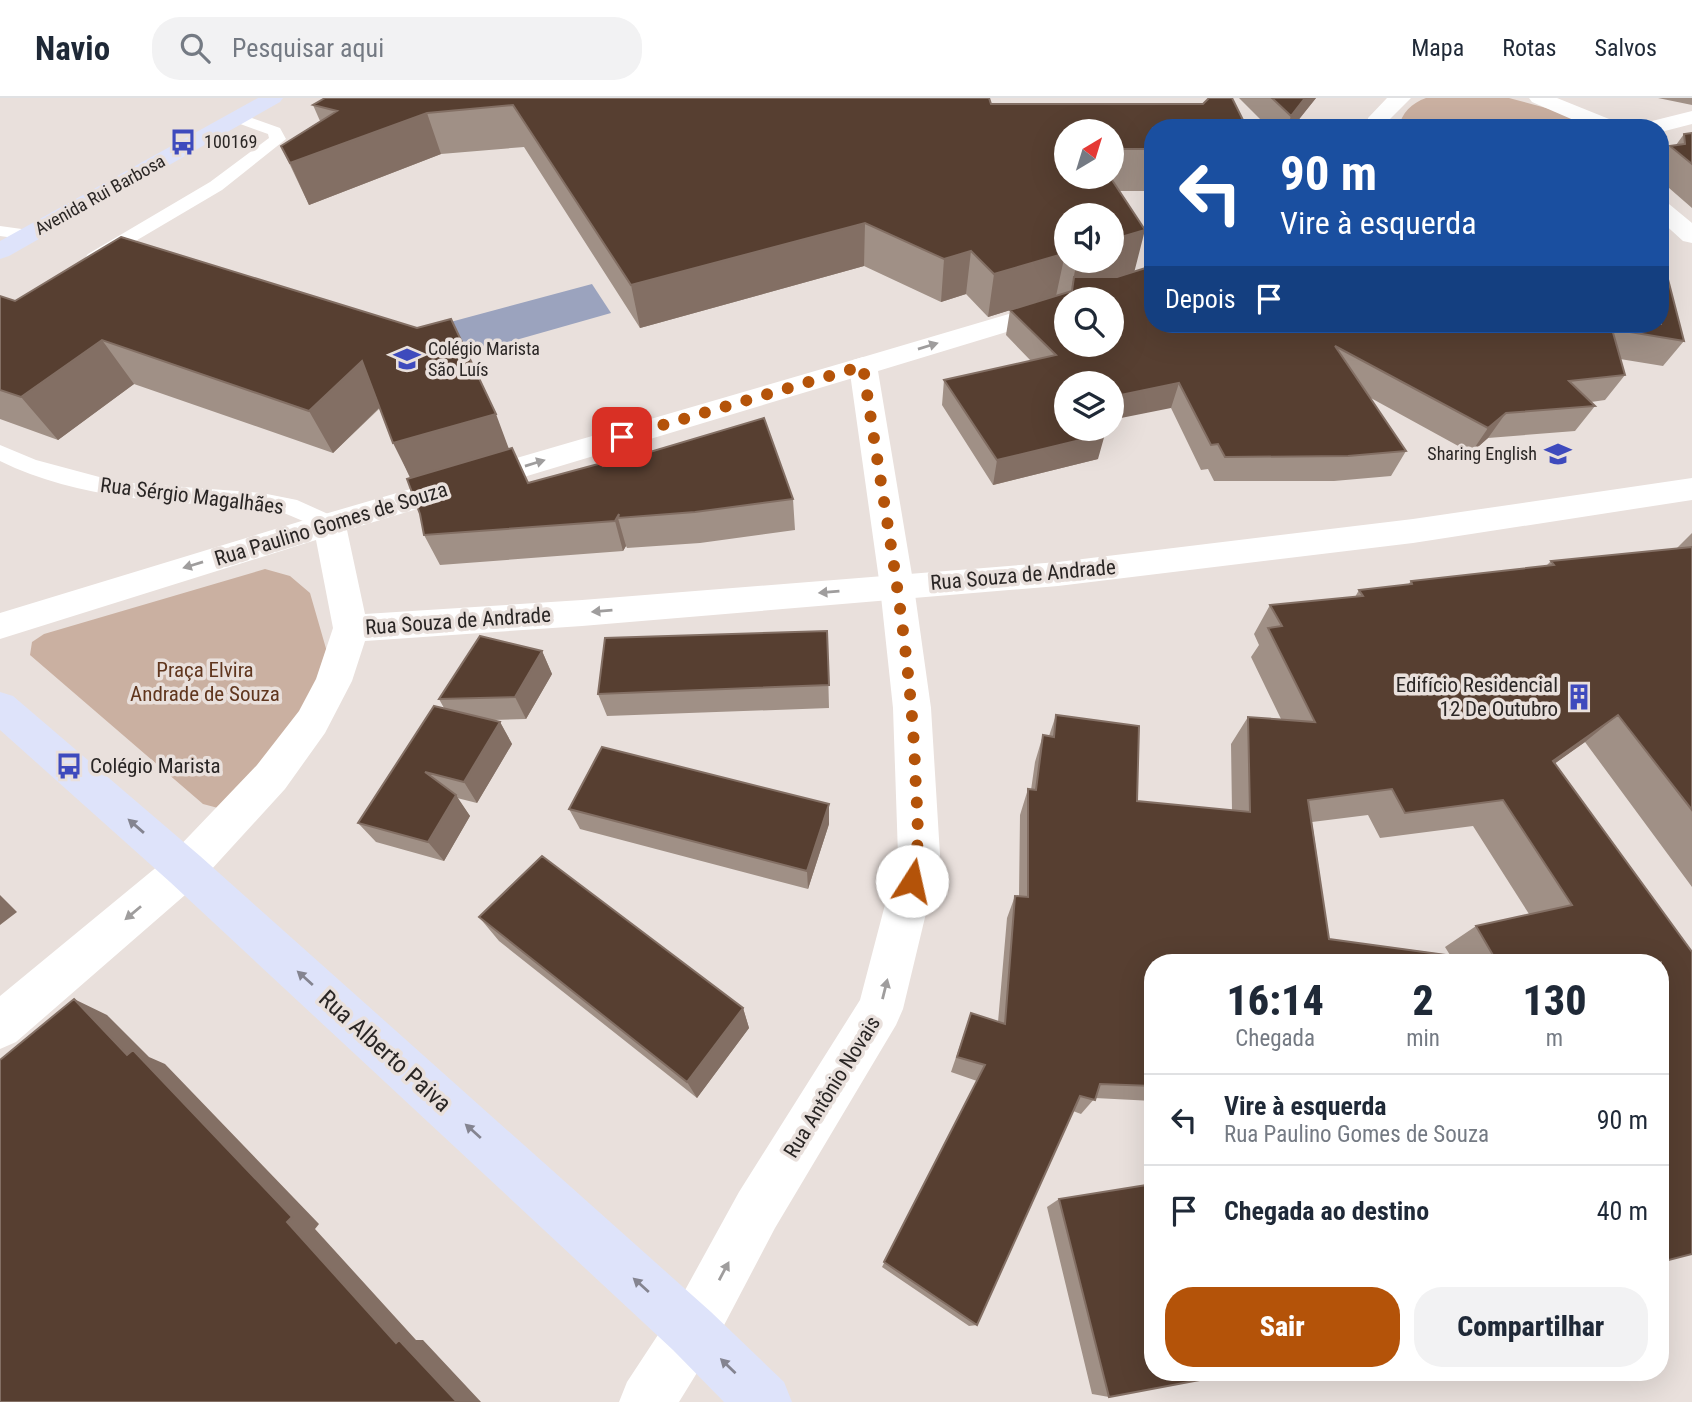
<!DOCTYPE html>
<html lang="pt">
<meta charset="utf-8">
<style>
:root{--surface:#fff;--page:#f2f2f3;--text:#1f2937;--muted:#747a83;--line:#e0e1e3;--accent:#b45309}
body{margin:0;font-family:"Roboto Condensed",sans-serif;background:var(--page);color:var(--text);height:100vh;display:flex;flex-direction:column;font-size:26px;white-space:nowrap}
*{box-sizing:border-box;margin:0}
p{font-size:23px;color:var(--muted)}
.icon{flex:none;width:38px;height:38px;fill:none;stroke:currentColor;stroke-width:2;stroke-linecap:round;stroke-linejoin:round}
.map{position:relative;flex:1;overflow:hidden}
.drawer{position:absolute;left:1144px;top:856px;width:525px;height:427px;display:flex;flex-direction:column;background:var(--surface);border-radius:28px;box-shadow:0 7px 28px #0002}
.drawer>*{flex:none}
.hud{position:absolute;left:1144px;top:21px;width:525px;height:214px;border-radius:28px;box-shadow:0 7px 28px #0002;background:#1a4fa0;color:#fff;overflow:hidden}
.needle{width:46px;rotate:38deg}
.fabs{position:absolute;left:1054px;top:21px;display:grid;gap:14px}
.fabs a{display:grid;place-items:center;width:70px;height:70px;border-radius:50%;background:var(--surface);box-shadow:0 7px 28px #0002;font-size:35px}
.pin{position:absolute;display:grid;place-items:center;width:60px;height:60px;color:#fff;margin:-30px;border-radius:14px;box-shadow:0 4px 10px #0006}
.me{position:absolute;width:77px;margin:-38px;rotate:10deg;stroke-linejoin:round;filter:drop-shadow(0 0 5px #0008)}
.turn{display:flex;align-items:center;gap:24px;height:147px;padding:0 21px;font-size:32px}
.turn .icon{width:91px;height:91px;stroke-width:2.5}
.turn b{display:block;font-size:49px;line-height:60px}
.then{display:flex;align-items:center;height:66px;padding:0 21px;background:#0003;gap:14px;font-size:26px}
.eta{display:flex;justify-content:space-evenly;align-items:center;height:119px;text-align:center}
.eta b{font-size:42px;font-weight:800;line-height:49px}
.primary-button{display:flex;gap:14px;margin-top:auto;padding:14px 21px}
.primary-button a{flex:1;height:80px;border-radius:28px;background:var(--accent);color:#fff;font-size:28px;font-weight:800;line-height:80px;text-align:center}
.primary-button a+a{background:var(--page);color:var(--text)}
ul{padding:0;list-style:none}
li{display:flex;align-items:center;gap:21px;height:91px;padding:0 21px;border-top:2px solid var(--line)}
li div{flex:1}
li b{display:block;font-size:26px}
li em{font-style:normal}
header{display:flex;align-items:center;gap:42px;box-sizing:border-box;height:98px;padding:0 35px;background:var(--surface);border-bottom:2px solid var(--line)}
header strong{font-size:33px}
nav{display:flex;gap:38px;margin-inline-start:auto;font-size:24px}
.search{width:490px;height:63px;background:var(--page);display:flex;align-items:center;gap:18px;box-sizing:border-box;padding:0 24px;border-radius:28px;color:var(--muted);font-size:26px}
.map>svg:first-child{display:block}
.green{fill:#cab0a1}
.water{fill:#9ba3be}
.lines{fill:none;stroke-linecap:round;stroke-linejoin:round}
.service{fill:#fff;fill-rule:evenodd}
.minor{fill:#fff;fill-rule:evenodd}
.tertiary{fill:#fff;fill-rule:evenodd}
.secondary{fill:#dee3fa;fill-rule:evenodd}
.wall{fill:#a09086;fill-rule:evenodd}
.shaded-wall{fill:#836f64}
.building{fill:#573f31;stroke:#836f64;stroke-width:2;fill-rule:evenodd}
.oneway{fill:#9f9d9d}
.oneway2{fill:#848490}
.route{stroke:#b45309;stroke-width:12;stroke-dasharray:0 21.6}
.labels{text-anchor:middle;stroke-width:7;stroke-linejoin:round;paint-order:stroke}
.far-poi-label{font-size:18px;fill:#2a2625;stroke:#e9e0dc;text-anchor:start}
.far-street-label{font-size:18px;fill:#2a2625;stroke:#e9e0dc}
.street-label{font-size:21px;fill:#2a2625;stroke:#e9e0dc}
.park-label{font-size:21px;fill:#60361e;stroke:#e9e0dc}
.poi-label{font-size:21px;fill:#2a2625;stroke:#e9e0dc;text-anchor:end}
.near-street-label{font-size:24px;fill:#2a2625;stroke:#e9e0dc}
</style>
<header>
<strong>Navio</strong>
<div class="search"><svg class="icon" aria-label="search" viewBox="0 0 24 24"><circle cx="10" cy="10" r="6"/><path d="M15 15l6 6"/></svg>Pesquisar aqui</div>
<nav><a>Mapa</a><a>Rotas</a><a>Salvos</a></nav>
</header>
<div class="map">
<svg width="1692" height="1304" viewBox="0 0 1692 1304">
<rect width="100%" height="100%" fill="#e9e0dc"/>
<!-- green -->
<path class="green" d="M1426 0H1509L1557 13 1592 30H1399C1401 15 1412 5 1426 0Z
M265 471 290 478 310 495 327 554 322 583 240 695 218 710 203 706 30 557 32 544 44 536Z"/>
<!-- water -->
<path class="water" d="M592 186 611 215 460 258 443 226Z"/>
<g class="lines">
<!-- service -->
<path class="service" d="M238 15 280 30 286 41 222 92 100 164H88L85 160 88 156 210 84 269 40 268 36 232 23 230 20 232 17Z
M0 128 29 132 38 137 29 142 0 138Z
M0 347 36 362 118 384 262 395 297 402 337 420 341 426 337 432 329 434 284 415 262 411C174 404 81 403 0 363Z"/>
<!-- minor -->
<path class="minor" d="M1387 0H1411L1390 21V30H1368V20Z
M1529 0H1557L1619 25 1622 30H1592L1532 4Z
M1661 104 1669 106 1692 125V145L1683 143 1661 123Z
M863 259 873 262 877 268 873 274 347 432 365 516 582 502 1058 464 1413 421 1692 380V402L1413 445 1058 488 582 528 365 543 352 583 325 635 285 691 200 784 16 944 0 951V898L170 758 257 667 299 613 316 581 333 530 316 442 0 541V515L318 418Z"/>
<!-- tertiary -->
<path class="tertiary" d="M1692 13V26L1661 34V30H1641L1644 25Z
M1066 199 1075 201H1066V216L878 273 914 489 931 610 940 757 903 911 896 927 775 1130 711 1252 679 1304H619L627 1284 673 1214 739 1094 860 902 898 757 893 610 880 489 849 268 853 262Z"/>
<!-- secondary -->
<path class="secondary" d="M258 0H283L280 4 9 158 0 161V143Z
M0 594 13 598 200 758 711 1214 784 1284 792 1304H724L673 1252 170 784 0 632Z"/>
</g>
<!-- wall -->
<path class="wall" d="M1232 0 1153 30V93H1119L1134 174 1153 226H1661L1684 243 1663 268 1620 261 1625 277 1605 302 1591 304 1595 308 1575 333 1488 340 1471 355 1369 299 1406 353 1391 378 1334 383H1214L1208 371 1201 372 1171 310 1066 285 1098 361 993 387 942 307 944 282 1031 263 1006 237 1010 212 988 219 966 196 941 204 864 168 640 230 524 49 441 56 309 107 281 48 320 23 313 7 1203 6ZM1066 33H1111V79H1066ZM1066 117 1111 163H1066Z
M1239 0H1316L1292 30H1269Z
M1658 0H1692V7Z
M1692 35V110L1661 83V61L1670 48 1676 47 1684 36Z
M0 198 15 203 417 230 509 351 528 385 603 368 793 401 795 432 700 445 627 450 626 448 623 453 440 467 424 437 420 416 410 380 380 310 333 355 134 286 58 342 0 321Z
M1692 435V789L1585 644 1555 665 1661 864H1153V1003L1095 1000 1081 1016 1073 1013 977 1227 969 1228 882 1169 977 983 951 974 971 915 998 924 1007 820 1015 798H1019L1020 717 1028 691 1031 692 1035 664 1043 637 1049 638 1056 617 1137 703 1232 712 1231 646 1248 619 1281 621 1251 559 1259 547 1254 536 1270 507 1355 499 1359 492 1408 487 1411 483 1546 468 1551 463 1676 451ZM1368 717 1380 740 1473 728 1529 816 1476 828 1445 849 1450 857 1329 841 1312 724Z
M827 533 829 610 607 618 598 596Z
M542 553 552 576 526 621 492 622 500 624 512 646 477 705 457 700 470 718 444 763 376 744 358 725 444 610 439 601Z
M569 711 829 726 808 791 580 731Z
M479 819 743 910 749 930 697 1000 499 843Z
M1059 1101 1109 1299 1092 1296 1047 1109Z"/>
<!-- shaded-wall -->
<path class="shaded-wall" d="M1305 0H1316L1292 30H1287L1291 18Z
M427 15 441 56 309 107 290 65Z
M865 125 864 168 640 230 631 187Z
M1145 132 1134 175 1074 192V179L1070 197 1077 163H1111V142Z
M971 153 966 196 941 204 944 161Z
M1065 156 1056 198 988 219 994 176Z
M102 242 134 286 58 342 21 299Z
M362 263 383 306 333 355 309 313Z
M1179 285 1171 310 1111 322V299Z
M1506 315 1488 340 1471 355 1488 330Z
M496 316 512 359 414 387 393 345Z
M1105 336 1098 361 993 387 997 362Z
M619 416 618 420 626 448 623 453 615 423Z
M542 553 552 576 526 621 515 599Z
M1618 617 1585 644 1522 689 1553 663Z
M500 624 512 646 477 705 464 684Z
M456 697 470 718 444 763 428 744Z
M829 706V726L808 791 807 773Z
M0 797 17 814 0 827Z
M74 901 107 917 149 959 165 966 319 1126 315 1131 416 1242H423L481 1304H457L396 1245 127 957Z
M743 910 749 930 697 1000 687 984Z"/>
<!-- building -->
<path class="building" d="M325 0H989L991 6H1203L1209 0H1232L1247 30H1153V51H1111V33H1066V79H1110L1145 132 1111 142V117H1066V155L994 176 971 153 944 161 865 125 631 187 513 7 427 15 290 65 281 48 337 13 313 7Z
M1272 0H1305L1291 18Z
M1692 35V66L1670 48 1685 46 1684 36Z
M121 139 417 230 451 221 496 316 393 345 362 263 309 313 102 242 21 299 0 292V198L15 203Z
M1663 162 1684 243 1612 231 1625 277 1569 283 1595 308 1506 315 1488 330 1335 248 1406 353 1348 358 1225 359 1218 346 1211 347 1179 285 1111 299V285H1066V331H1102L1105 336 997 362 944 282 1056 257 1010 212 1072 193 1074 179H1117L1152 168 1153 170V226H1661V163ZM1066 201H1111V247H1066Z
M764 320 793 401 695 414 618 420 619 416 615 423 424 437 420 416 407 381 512 350 528 385 602 365 603 368Z
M1692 449V712L1618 617 1553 663 1692 854V1156L1661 1164V864H1153V988L1100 986 1095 1002 1080 998 977 1227 884 1164 985 967 957 959 971 915 1005 926 1015 798 1028 799V691L1036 692 1043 637 1054 639 1056 617 1139 628 1137 703 1250 714 1248 619 1315 624 1268 530 1282 528 1270 507 1363 498 1359 492 1412 486 1411 483 1554 467 1551 463ZM1392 691 1405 715 1503 702 1572 807 1476 828 1497 864 1329 841 1308 702Z
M827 533 829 587 598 596 605 540Z
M480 538 542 553 515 599 439 601Z
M434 608 500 624 464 684 425 674 456 697 428 744 358 725Z
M602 649 829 706 807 773 569 711Z
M542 758 743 910 687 984 479 819Z
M74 901 127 957 133 952 292 1119 287 1124 396 1245 399 1242 457 1304H0V962Z
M1153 1086V1274H1242L1109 1299 1059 1101Z"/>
<!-- one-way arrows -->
<defs><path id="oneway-solid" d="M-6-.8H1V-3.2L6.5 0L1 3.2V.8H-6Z" transform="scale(1.75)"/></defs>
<g class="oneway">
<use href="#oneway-solid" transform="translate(928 248) rotate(-17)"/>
<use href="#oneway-solid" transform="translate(535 365) rotate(-17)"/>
<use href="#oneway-solid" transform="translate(193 467) rotate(163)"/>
<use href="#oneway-solid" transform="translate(829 494) rotate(175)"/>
<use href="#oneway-solid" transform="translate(602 513) rotate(175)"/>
<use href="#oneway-solid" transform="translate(133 815) rotate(140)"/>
<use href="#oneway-solid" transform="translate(885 891) rotate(-76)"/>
<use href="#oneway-solid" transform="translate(724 1173) rotate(-62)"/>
</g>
<g class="oneway2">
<use href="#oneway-solid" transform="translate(136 728) rotate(-139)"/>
<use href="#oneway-solid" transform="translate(305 880) rotate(-138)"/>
<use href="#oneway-solid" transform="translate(473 1033) rotate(-138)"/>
<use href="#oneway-solid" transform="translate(641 1187) rotate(-138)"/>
<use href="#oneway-solid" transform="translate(728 1268) rotate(-136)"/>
</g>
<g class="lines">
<!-- route -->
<path class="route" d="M622 339 863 268C882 401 909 533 915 667 916 707 922 745 912 783"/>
</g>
<!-- icons -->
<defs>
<g id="bus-bare" transform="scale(2.1)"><path d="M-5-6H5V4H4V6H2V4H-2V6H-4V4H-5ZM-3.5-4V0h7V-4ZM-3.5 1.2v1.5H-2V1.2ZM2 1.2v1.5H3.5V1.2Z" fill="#3e4abd" stroke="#e9e0dc" stroke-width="2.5" paint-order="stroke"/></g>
<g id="school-bare" transform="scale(2.1)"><path d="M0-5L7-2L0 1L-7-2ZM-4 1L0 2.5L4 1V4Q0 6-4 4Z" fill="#3e4abd" stroke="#e9e0dc" stroke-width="2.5" paint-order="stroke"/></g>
<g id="building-bare" transform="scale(2.1)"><path d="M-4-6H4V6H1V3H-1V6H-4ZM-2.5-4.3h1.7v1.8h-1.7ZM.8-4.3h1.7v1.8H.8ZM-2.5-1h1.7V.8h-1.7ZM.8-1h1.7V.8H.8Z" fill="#3e4abd" stroke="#e9e0dc" stroke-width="2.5" paint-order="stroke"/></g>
</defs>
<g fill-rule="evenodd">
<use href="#bus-bare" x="183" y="44"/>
<use href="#school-bare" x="407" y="261"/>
<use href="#school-bare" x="1558" y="356"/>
<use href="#building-bare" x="1579" y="599"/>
<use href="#bus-bare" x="69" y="668"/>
</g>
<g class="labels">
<!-- far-poi labels -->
<g class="far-poi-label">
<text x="204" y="50">100169</text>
<text x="428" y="257">Colégio Marista<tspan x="428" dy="21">São Luís</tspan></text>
<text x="1537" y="362" text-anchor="end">Sharing English</text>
</g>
<!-- far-street labels -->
<g class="far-street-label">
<text transform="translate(100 97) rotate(-29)" y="6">Avenida Rui Barbosa</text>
</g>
<!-- street labels -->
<g class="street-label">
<text transform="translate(192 398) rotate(7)" y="7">Rua Sérgio Magalhães</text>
<text transform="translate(331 426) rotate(-17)" y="7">Rua Paulino Gomes de Souza</text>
<text transform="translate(1023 477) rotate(-5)" y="7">Rua Souza de Andrade</text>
<text transform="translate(458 523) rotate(-4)" y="7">Rua Souza de Andrade</text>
<text transform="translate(832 989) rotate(-58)" y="7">Rua Antônio Novais</text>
</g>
<!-- park labels -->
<g class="park-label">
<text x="205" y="579">Praça Elvira<tspan x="205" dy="24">Andrade de Souza</tspan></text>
</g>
<!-- poi labels -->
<g class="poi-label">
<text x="1558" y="594">Edifício Residencial<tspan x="1558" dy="24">12 De Outubro</tspan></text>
<text x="90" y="675" text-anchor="start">Colégio Marista</text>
</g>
<!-- near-street labels -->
<g class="near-street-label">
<text transform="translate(385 953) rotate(42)" y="8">Rua Alberto Paiva</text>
</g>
</g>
</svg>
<div class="fabs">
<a><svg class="needle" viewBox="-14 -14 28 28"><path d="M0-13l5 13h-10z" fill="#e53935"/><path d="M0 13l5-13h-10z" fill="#747a83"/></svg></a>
<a><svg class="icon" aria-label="sound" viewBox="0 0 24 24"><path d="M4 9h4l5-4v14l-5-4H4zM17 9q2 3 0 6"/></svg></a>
<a><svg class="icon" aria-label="search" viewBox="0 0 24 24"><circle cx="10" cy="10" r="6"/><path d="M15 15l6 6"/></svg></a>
<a><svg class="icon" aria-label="layers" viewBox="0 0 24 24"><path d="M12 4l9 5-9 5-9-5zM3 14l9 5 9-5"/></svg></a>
</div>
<div class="pin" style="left:622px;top:339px;background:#d93025"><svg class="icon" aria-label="arrive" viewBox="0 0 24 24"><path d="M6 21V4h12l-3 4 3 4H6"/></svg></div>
<svg class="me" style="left:912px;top:783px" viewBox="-20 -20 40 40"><circle r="19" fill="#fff"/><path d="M0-13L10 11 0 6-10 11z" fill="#b45309"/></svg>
<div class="hud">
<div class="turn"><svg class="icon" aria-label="left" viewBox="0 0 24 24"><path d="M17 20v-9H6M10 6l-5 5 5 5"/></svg><div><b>90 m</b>Vire à esquerda</div></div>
<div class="then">Depois<svg class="icon" aria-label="arrive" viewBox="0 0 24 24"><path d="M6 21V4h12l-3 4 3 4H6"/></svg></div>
</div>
<section class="drawer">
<div class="eta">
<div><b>16:14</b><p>Chegada</p></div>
<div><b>2</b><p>min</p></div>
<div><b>130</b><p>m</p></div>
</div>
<ul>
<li><svg class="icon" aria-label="left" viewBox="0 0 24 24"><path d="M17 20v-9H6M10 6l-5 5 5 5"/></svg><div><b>Vire à esquerda</b><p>Rua Paulino Gomes de Souza</p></div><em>90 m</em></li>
<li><svg class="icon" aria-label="arrive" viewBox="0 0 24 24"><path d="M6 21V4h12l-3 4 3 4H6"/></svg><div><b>Chegada ao destino</b></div><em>40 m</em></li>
</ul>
<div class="primary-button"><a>Sair</a><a>Compartilhar</a></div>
</section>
</div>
